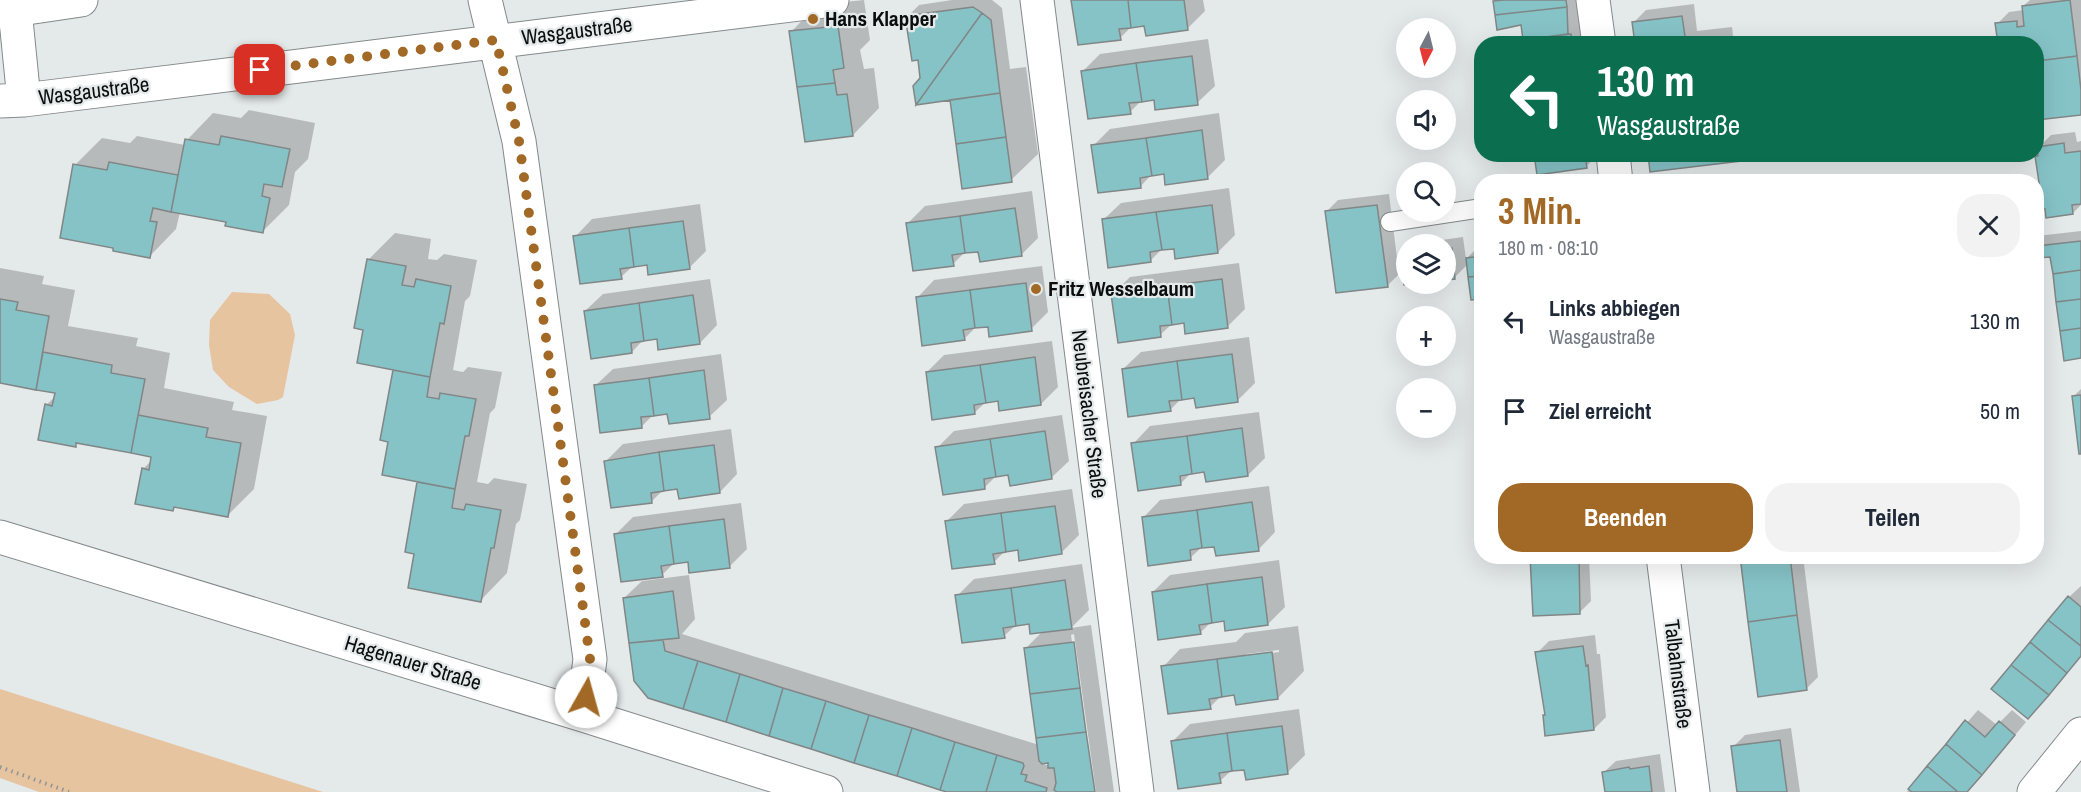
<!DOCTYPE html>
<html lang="de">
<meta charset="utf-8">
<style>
:root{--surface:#fff;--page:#f2f2f3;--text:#1f2937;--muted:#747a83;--accent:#a16925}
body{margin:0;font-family:"Archivo Narrow",sans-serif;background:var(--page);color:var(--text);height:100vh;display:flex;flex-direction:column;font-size:22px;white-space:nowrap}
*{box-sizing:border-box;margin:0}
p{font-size:20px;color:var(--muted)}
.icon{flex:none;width:33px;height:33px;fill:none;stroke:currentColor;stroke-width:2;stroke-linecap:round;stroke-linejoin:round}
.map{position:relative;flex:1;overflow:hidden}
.side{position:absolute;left:1474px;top:174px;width:570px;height:390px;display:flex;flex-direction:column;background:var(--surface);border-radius:24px;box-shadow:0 6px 24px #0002}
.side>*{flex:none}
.banner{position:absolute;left:1474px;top:36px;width:570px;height:126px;border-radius:24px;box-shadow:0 6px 24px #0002;background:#0b6e4f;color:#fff;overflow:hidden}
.needle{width:39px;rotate:187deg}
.buttons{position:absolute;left:1396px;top:18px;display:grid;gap:12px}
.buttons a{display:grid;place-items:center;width:60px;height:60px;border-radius:50%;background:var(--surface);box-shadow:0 6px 24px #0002;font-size:30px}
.pin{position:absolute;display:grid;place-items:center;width:51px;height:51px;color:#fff;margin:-26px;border-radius:12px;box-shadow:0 3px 9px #0006}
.me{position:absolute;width:66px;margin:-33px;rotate:7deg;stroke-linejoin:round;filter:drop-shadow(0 0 4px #0008)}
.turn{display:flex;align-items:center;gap:21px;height:126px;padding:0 24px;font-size:27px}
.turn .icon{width:78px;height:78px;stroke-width:2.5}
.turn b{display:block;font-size:42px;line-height:51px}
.round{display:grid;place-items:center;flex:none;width:63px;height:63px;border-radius:24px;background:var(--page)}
.headline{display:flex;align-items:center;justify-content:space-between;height:102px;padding:0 24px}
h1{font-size:36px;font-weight:700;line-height:45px;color:var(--accent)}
.button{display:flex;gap:12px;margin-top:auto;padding:12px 24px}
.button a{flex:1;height:69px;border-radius:24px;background:var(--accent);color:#fff;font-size:24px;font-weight:700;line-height:69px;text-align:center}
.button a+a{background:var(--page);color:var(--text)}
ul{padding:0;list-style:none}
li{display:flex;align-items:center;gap:18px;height:90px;padding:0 24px}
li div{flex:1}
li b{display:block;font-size:22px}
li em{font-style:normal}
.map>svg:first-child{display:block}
.green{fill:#e7c4a0}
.shadow{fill:#0003;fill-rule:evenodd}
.building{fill:#86c3c7;stroke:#818686;stroke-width:1.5}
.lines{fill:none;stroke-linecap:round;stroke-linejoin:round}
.service-casing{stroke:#848989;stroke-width:20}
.minor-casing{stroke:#848989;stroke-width:35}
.path{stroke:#919495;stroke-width:4;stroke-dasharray:1.5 4.5;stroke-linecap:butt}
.service{stroke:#fff;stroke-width:18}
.minor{stroke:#fff;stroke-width:33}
.route{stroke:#a16925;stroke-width:10;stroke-dasharray:0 18}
.poi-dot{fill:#a16925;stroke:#e4e9ea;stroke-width:2}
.labels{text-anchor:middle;stroke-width:4.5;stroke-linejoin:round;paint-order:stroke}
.poi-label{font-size:21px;font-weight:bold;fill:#0c0e0e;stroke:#e4e9ea;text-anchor:start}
.street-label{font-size:21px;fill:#0c0e0e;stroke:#e4e9ea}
</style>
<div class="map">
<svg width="2081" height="792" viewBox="0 0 2081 792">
<rect width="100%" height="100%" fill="#e4e9ea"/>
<!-- green -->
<path class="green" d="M232 292 269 294 290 314 295 335 283 397 278 400 257 404 229 387 213 370 209 345 210 320Z
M0 689 323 792H39L0 778Z"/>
<!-- shadow -->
<path class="shadow" d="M864 0 870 40 860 50 864 69 874 68 879 108 853 135 791 32 817 5Z
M952 0H992L1002 8 1010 69 1026 67 1038 154 1011 180 919 58 907 17 919 5Z
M1073 0H1203L1205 11 1187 29 1146 24 1132 26 1120 38Z
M1497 0H1578L1585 44H1524L1522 23 1495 2Z
M2030 0H2081V113L2037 119V44L1997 24 2009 12 2024 10 2023 6Z
M1694 4 1697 31 1732 27 1734 44H1636L1634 22 1646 10Z
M1208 39 1215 86 1197 103 1156 98 1142 100 1130 112 1083 71 1100 54Z
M249 110 315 123 308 159 295 172 289 205 262 232 228 221 180 212 176 229 150 256 75 165 102 138 130 143 137 136 185 145 187 140 213 113 241 118Z
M1219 113 1225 160 1208 177 1165 173 1152 174 1140 187 1093 146 1110 129Z
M2075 132 2077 142 2081 141V205L2073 213 2037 157 2040 154 2039 147 2051 135Z
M1536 154H1598L1586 167Z
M1229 188 1235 235 1218 252 1175 247 1162 249 1150 261 1103 220 1121 203Z
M1032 191 1038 238 1021 255 980 250 965 252 953 264 907 224 925 206Z
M1389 194 1399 274 1387 286 1326 212 1338 200Z
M700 204 706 251 689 268 648 263 634 265 621 277 575 237 592 219Z
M2081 231V357L2051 255 2037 257V236Z
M395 233 431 239 428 259 437 260 444 254 477 260 470 296 465 301 453 370 463 372 468 367 502 372 495 408 490 413 477 482 488 484 494 478 527 484 520 520 516 524 507 573 481 600 416 552 407 551 419 481 390 441 382 439 395 369 369 259Z
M1463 237 1466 259 1482 243V297L1468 264 1455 277 1446 278V244H1413Z
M1239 263 1245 309 1228 326 1186 321 1173 323 1160 335 1113 294 1130 277Z
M1042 266 1048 312 1031 329 989 325 977 326 964 339 917 298 934 280Z
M0 268 44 276 42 284 75 290 68 326 138 338 136 346 170 353 164 388 234 402 232 410 267 416 254 489 227 516 176 506 172 509 143 469 152 460 153 456 79 442 75 445 46 405 56 396V392L0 382Z
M710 279 717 325 700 343 658 338 644 339 632 352 585 311 603 294Z
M1249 337 1255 383 1238 400 1196 396 1182 398 1170 410 1123 369 1141 352Z
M1052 341 1058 387 1041 404 999 400 986 402 974 413 927 372 944 355Z
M721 354 727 400 709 417 669 412 654 414 641 427 595 386 613 369Z
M2081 389V452L2073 397Z
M1259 412 1265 458 1248 475 1205 470 1192 472 1180 484 1133 444 1150 426Z
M1062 415 1069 461 1051 478 1009 474 997 475 984 488 937 448 954 431Z
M731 429 737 474 720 492 679 487 663 490 652 501 606 461 623 444Z
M1269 486 1275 532 1258 550 1216 545 1202 547 1190 558 1143 518 1160 500Z
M1072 489 1079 535 1061 553 1019 549 1006 550 994 562 947 521 964 504Z
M741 503 747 549 730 566 690 571 689 561 674 563 662 575 616 534 633 517Z
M1532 556H1589L1591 601 1579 613Z
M1742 556H1803L1818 677 1806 689Z
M1279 560 1285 607 1268 624 1226 620 1212 621 1200 633 1153 592 1170 575Z
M1082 564 1089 610 1071 628 1091 625 1114 792H1096L1074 634 1071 635 1093 792H951L635 680 624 598 642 581 689 575 695 619 682 634 1039 745 1025 649 1043 631 1030 623 1016 625 1004 636 957 596 974 579ZM1049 761 1050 766 1039 763Z
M2081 586V656L2069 597Z
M1298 626 1304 671 1278 698 1235 694 1222 695 1210 707 1163 667 1180 649 1236 642 1245 633ZM1279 650V652L1246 657V654Z
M1595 635 1597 654H1600L1606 717 1594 729 1546 714 1537 653 1549 641Z
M1299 709 1305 755 1287 773 1246 768 1232 770 1220 781 1173 741 1190 724Z
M1978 710 1997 725 2012 710 2026 722 1968 792H1907Z
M1791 728 1800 792H1738L1733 747 1745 735Z
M1660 754 1665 792H1606L1603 773 1616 761Z"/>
<!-- building -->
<path class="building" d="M1071 0H1128L1131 28 1119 29 1121 40 1078 45Z
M1128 0H1184L1188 30 1146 36 1144 26 1131 28Z
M1504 0H1566L1567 7 1495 15 1493 1Z
M2070 0 2077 56 2037 61V44H1998L1995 23 2017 21V27L2024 26 2022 6Z
M973 7 982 13 916 105 913 86 920 78 918 60 912 61 905 16Z
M1567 7 1568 34 1523 40 1521 25 1497 30 1495 15Z
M982 13 991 20 1000 93 916 105Z
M1682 16 1686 43 1721 39V44H1635L1632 22Z
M838 26 844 68 833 70 835 83 797 87 789 31Z
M1571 34 1572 44H1521L1520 40Z
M1192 56 1198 105 1155 110 1154 100 1142 102 1136 63Z
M2077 56 2081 90V115L2037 120V61Z
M1136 63 1142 102 1129 103 1131 114 1088 119 1081 71Z
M835 83 837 95 847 94 853 136 805 142 797 87Z
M1000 93 1006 137 956 144 950 100Z
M1202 130 1208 179 1165 185 1164 174 1152 176 1146 138Z
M221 136 290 149 282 187 264 184 262 196 270 198 263 233 225 226 226 222 171 212 185 139 219 145Z
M1006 137 1012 182 962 189 956 144Z
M1146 138 1152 176 1140 178 1141 188 1098 193 1091 145Z
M2064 143 2065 153 2081 151V204L2072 205 2073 214 2046 218 2045 209H2043L2035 156H2038L2037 147Z
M1534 154H1585L1587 168 1537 175Z
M1648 154H1758V159L1650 172Z
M109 162 178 175 171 212 153 208 150 221 157 222 150 258 113 251V248L60 238 73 164 107 170Z
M1212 205 1218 253 1175 259 1174 249 1162 250 1156 212Z
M1377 205 1388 287 1336 293 1325 211Z
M1015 208 1022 256 980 262 978 252 965 253 960 216Z
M1156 212 1162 250 1150 252 1151 262 1108 268 1102 219Z
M960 216 965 253 952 255 954 266 913 271 906 223Z
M683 221 690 269 648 275 647 265 634 267 629 228Z
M629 228 634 267 620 269 622 279 580 284 573 236Z
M2081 241V270L2053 274 2050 257 2037 258V246Z
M1452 248 1455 279 1446 280V249Z
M1401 254H1407V284H1416L1404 285Z
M1482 256V276L1468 277 1466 258Z
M367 259 406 266 402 285 414 287 416 279 451 286 444 324 440 323 430 377 357 363 363 330 354 328Z
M2081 270V299L2056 302 2053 274Z
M1482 276V299L1471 300 1468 277Z
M1222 279 1228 328 1185 334 1184 323 1172 325 1167 286Z
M1026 283 1032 331 989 337 988 327 975 328 970 290Z
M1167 286 1172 325 1160 326 1161 337 1118 343 1111 294Z
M970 290 975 328 963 330 965 340 922 346 916 297Z
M693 295 700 344 658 350 657 339 644 341 639 303Z
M0 299 18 302 16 310 49 316 36 390 0 383Z
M2081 299V328L2060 331 2056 302Z
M639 303 644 341 631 343 632 353 591 359 584 311Z
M2081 328V358L2064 361 2060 331Z
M43 352 112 365 111 373 145 379 131 453 76 443V447L38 440 45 404 52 406 55 393 36 390Z
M1232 354 1238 402 1196 408 1194 398 1182 400 1177 361Z
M1035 357 1041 405 999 411 998 401 986 403 980 365Z
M1177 361 1182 400 1169 401 1171 411 1128 417 1122 369Z
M980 365 986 403 974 405 975 414 932 420 926 372Z
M393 370 430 377 427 397 439 399 440 393 476 399 469 436H465L455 489 382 475 388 442 380 440Z
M704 370 710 419 669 424 667 414 654 416 649 378Z
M649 378 654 416 641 417 642 428 600 433 594 385Z
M2081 395V454H2079L2072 396Z
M138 415 208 428 206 437 241 443 228 517 174 507 173 511 135 504 142 468 149 470 151 457 131 453Z
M1242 428 1248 476 1206 482 1204 472 1192 474 1187 436Z
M1045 431 1052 479 1010 486 1008 475 996 477 990 439Z
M1187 436 1192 474 1180 476 1181 485 1138 491 1131 443Z
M990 439 996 477 984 479 985 489 943 495 935 447Z
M714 445 720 493 679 499 677 489 664 491 659 452Z
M659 452 664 491 651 493 652 503 611 508 604 461Z
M417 482 455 489 452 508 464 510 466 504 501 510 494 548H491L481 602 408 588 414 554 405 552Z
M1252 502 1259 551 1216 556 1214 547 1202 548 1197 510Z
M1055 506 1062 554 1019 561 1018 550 1006 552 1001 513Z
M1197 510 1202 548 1190 550 1191 560 1148 566 1142 517Z
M1001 513 1006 552 993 554 995 564 952 569 945 521Z
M724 519 730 568 689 573 688 562 674 564 669 526Z
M669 526 674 564 661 566 663 577 621 582 614 534Z
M1530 556H1579L1580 614 1533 616Z
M1740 556H1790L1797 615 1748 622Z
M1262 577 1268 625 1225 631 1224 621 1212 623 1207 584Z
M1065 580 1072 629 1030 634 1029 624 1016 626 1011 588Z
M1207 584 1212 623 1199 625 1201 634 1158 640 1152 592Z
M1011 588 1016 626 1003 628 1005 638 962 643 955 595Z
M673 591 679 638 629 643 623 598Z
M2068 596 2081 607V646L2048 620Z
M1797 615 1807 690 1758 697 1748 622Z
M2048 620 2081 646V656L2067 673 2030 642Z
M663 640 665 651 698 661 683 709 648 698 634 681 629 643Z
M1074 642 1080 688 1030 694 1024 648Z
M2030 642 2067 673 2049 695 2011 665Z
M1583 646 1586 666 1588 665 1594 730 1545 736 1543 715H1545L1535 652Z
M1272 652 1278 699 1236 705 1234 695 1222 697 1217 659Z
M1217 659 1222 697 1209 699 1211 709 1168 714 1161 666Z
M698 661 740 674 726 722 683 709Z
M2011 665 2049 695 2028 719 1991 689Z
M740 674 783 688 769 736 726 722Z
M783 688 826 701 811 749 769 736Z
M1080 688 1086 732 1036 738 1030 694Z
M826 701 869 715 854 763 811 749Z
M869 715 912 728 897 776 854 763Z
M1965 720 1985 737 1999 721 2015 735 1982 775 1946 744Z
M1282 726 1288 774 1246 780 1244 770 1232 771 1227 733Z
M912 728 955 742 940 790 897 776Z
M1086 732 1095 792H1057L1054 790 1056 783 1054 768H1048V763L1042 764 1039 761 1036 738Z
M1227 733 1232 771 1219 773 1221 783 1178 789 1171 741Z
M1780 740 1787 792H1737L1731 746Z
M955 742 997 755 986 792H947L940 790Z
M1946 744 1982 775 1967 792H1958L1927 766Z
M997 755 1023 763 1024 766 1021 774 1027 775 1025 781 1047 788 1046 792H986Z
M1649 766 1652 792H1605L1602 772 1629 767 1630 769Z
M1927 766 1958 792H1912L1908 789Z"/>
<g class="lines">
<!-- service casing -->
<g class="service-casing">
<path id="service" d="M1390 222 1482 208"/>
</g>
<!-- minor casing -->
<g class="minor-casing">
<path id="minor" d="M485 0 519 141 590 659 583 715
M1037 0 1137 792
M1593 0 1599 44
M15 10 24 100
M0 12 81 0
M0 101 24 100 832 0
M1613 154 1616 182
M0 537 583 715 826 792
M1663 556 1693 792
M2034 792 2081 734"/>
</g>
<!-- path -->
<path class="path" d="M0 767 69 792"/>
<!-- service -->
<use href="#service" class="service"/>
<!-- minor -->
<use href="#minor" class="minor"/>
</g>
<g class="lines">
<!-- route -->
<path class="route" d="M260 70 496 40 519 141 590 659 586 697"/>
</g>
<!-- markers -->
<g class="poi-dot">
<circle cx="813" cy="19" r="6"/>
<circle cx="1036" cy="289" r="6"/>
</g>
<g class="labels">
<!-- poi labels -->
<g class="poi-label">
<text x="825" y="26">Hans Klapper</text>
<text x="1048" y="296">Fritz Wesselbaum</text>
</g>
<!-- street labels -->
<g class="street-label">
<text transform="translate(577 31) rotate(-7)" y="7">Wasgaustraße</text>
<text transform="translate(94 91) rotate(-7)" y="7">Wasgaustraße</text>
<text transform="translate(1089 414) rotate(83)" y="7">Neubreisacher Straße</text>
<text transform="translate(413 663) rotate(17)" y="7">Hagenauer Straße</text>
<text transform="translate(1678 674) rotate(83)" y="7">Talbahnstraße</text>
</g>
</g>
</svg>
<div class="buttons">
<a><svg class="needle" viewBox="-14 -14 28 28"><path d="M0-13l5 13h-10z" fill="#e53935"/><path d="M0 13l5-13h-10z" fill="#747a83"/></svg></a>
<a><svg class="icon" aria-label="sound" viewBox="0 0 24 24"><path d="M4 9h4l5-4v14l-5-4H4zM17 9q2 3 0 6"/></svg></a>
<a><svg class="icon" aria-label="search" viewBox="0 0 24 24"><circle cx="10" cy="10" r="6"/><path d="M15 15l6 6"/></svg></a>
<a><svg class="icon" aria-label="layers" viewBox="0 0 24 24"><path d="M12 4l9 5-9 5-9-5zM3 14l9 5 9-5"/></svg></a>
<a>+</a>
<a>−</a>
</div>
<div class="pin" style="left:260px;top:70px;background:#d93025"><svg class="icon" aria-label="arrive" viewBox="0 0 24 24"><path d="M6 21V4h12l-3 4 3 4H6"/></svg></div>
<svg class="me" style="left:586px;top:697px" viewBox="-20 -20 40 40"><circle r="19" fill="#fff"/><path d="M0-13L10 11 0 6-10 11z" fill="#a16925"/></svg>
<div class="banner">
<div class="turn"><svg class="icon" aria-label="left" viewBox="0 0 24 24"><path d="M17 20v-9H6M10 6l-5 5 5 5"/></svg><div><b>130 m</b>Wasgaustraße</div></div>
</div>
<section class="side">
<div class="headline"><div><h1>3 Min.</h1><p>180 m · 08:10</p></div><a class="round"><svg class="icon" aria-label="close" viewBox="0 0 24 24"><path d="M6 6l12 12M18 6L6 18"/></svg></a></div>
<ul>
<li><svg class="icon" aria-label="left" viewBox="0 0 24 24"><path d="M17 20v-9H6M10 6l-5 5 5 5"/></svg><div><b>Links abbiegen</b><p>Wasgaustraße</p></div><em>130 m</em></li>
<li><svg class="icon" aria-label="arrive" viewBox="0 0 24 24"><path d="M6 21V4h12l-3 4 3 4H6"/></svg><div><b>Ziel erreicht</b></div><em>50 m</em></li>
</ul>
<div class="button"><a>Beenden</a><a>Teilen</a></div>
</section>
</div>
